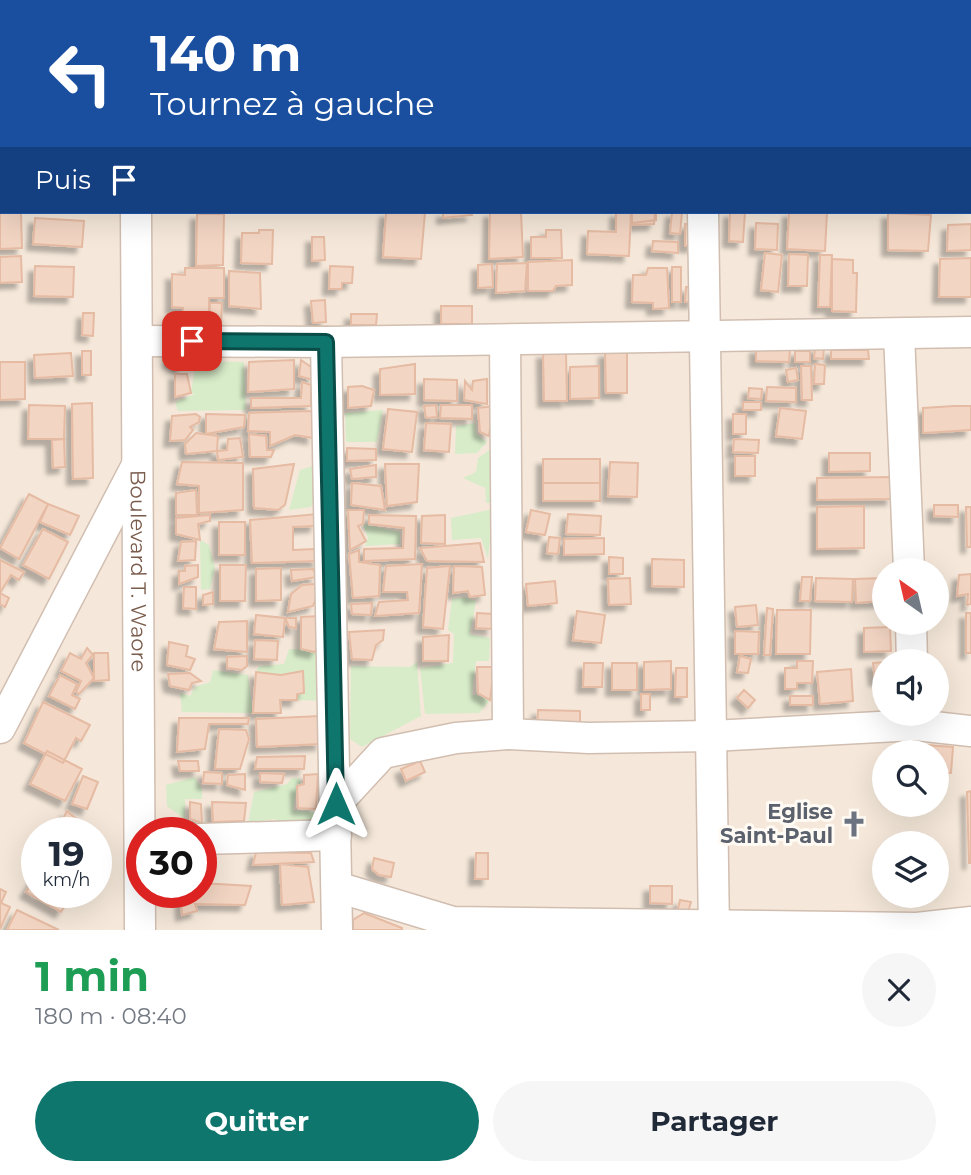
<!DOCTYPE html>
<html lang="fr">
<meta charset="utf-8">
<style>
:root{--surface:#fff;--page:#f6f6f7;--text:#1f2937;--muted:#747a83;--accent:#0f766e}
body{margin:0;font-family:Montserrat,sans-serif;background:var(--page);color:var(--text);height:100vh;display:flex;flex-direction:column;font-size:26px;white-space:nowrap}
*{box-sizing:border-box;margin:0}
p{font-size:23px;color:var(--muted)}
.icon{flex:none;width:38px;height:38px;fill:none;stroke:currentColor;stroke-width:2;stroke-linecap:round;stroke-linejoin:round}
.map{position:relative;height:930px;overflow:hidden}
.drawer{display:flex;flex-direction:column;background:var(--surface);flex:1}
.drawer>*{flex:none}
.guide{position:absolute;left:0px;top:0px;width:971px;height:214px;box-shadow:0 7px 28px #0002;background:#1a4fa0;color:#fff;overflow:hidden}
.needle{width:46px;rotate:326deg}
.fabs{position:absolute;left:872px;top:558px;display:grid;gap:14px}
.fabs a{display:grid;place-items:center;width:77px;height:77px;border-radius:50%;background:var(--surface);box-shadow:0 7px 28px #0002;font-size:35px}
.speed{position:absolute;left:21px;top:817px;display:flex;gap:14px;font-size:35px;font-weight:700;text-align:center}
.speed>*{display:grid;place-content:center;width:91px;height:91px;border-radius:50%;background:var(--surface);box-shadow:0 7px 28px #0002;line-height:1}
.speed small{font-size:18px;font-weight:400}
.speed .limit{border:10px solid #d22;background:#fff;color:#111}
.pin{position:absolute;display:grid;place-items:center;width:60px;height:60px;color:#fff;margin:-30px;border-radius:14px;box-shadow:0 4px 10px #0006}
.me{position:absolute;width:77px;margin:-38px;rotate:0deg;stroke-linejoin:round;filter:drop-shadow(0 0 5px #0008)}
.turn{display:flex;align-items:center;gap:24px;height:147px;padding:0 35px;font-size:32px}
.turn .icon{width:91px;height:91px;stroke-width:2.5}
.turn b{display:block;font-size:49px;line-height:60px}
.then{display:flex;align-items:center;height:66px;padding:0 35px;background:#0003;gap:14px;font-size:26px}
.round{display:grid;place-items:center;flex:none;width:74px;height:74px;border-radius:37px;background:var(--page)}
.head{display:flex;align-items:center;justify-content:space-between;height:119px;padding:0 35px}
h1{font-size:42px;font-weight:700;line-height:52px;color:#1e9e55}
.action{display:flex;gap:14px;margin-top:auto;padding:14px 35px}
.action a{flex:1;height:80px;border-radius:42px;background:var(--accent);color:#fff;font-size:28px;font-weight:700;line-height:80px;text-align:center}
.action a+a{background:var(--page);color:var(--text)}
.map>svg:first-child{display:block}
.residential{fill:#f5e8da;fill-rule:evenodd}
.green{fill:#d8ecc9}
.building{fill:#f3d5c3;stroke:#e6bba3;stroke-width:2;filter:url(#shadow)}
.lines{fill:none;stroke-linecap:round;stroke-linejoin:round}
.minor-casing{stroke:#d1beb0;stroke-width:33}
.minor{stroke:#fff;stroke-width:30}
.route-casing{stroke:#0a4d48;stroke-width:18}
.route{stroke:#0f766e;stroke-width:12}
.labels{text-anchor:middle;stroke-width:6;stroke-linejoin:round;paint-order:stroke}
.street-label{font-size:21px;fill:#7a5c4d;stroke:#fffaf3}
.worship-label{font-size:21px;font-weight:bold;fill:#5b616d;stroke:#fffaf3;text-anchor:end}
</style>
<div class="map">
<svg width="971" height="930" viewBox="0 0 971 930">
<defs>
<filter id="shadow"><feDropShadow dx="-6" dy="6" stdDeviation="2" flood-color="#0004"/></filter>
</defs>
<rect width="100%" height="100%" fill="#fdf6ec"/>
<!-- residential -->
<path class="residential" d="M0 0H971V930H0ZM2 2H970V212H2ZM884 570H936V623H884ZM884 662H936V714H884ZM884 752H936V805H884ZM37 833H96V892H37ZM142 833H201V892H142ZM884 844H936V896H884Z"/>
<!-- green -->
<path class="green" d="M196 361 244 362 246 410 178 411 175 402 195 394 191 393Z
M383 410 377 442H346L345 413Z
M475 423 476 434 487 442 477 453 455 454 456 426Z
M495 446 496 503H486L485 488 463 478 476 472 478 458Z
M315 465 314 500 311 507 289 510 300 470Z
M493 509 488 559 481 538 452 540 451 518Z
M363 524 400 532V544L365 546 368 538Z
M200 540 209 545 215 568 210 589 201 590Z
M464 597 476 601 470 634 490 638 489 661H476L472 694 490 700 479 713 425 714 420 668 453 663 454 634 448 630 452 599Z
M289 649 325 650 328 701 297 700V694L304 693 302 671 281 675 256 672 259 666 284 664Z
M417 662 421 716 362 747 350 739 351 666 410 667Z
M213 670 248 675 253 713 182 712 180 693 190 696 195 687 210 682Z
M195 777 202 789V799H185V819L167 806 166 785Z
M292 778H300L301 785 297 786 293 810 314 812 311 828 279 825 275 819 248 823 254 792 287 784Z"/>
<!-- building -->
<path class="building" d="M970 64H971V96H970Z
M0 203 2 212H21L22 248 0 249Z
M386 212H425L421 259 383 257Z
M443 212H471L472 215 443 218Z
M490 212H521L523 257 489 259Z
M616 212H631L629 256 587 254 588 231 616 232Z
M632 212H656V220L632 223Z
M632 212H655L654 224 632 225Z
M672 212H682L680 234 670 233Z
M730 212H745L743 242 729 241Z
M789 212H827L825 251 787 249Z
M888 213 931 215 928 251 888 250Z
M197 214H224L223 265 196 266Z
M35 218 84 221 82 247 33 244Z
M756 223 778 224 777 250 755 249Z
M685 224H694V246H685Z
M971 224V250L947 251 948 225Z
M259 230H273L272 264 241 263 242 233H259Z
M546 230H561L562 258H531V237H546Z
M312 237H324L325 260 312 261Z
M653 241 678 242V253L652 251Z
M765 253 782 255 778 292 761 290Z
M789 254 808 255 807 286H788Z
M820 255H832L830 307H818Z
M21 256 22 282 0 283V257Z
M971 258V297H939L940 259Z
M832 259 853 260V273H857L856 312 832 311Z
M572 260V285L556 286 553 291H528V262Z
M527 263 525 291 496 293 497 264Z
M492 264 493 287 478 288V265Z
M35 266 74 267 73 297 34 296Z
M330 266 353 267 352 283H342V289H329Z
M672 267H681V302H672Z
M185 268H224V298H209V321H183V308L172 307V274L185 275Z
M648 268H667L669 308 653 309V303L632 302 633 275H646Z
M229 271 260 273 261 309 229 306Z
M686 287 695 288 694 302H685Z
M325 300 326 322 313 323 311 301Z
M210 303H222L221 327H209Z
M441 306H472V324H441Z
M83 313H94L93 336 82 335Z
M351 314H377L376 325H351Z
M815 347 824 348 823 359 814 358Z
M173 348 187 359 180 368 169 361Z
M756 348 790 349 789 362 756 361Z
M831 350H868L869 359H831Z
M82 351H91V375H82Z
M795 351H810V362H795Z
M566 352 567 401H544L543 353Z
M605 352H627V393H606Z
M71 353 73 376 35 378 34 355Z
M294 360V389L248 392 249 362Z
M301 360 314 369 313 380 299 376Z
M0 362H25V399L0 400Z
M415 364V394L380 395V369Z
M815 364 825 365 824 384H814Z
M599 366V398L570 399V367Z
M801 366H811L812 400H802Z
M796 368 798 380 788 382 786 370Z
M175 374H187L191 393 175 397Z
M424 379 457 380V401L424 400Z
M487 379V404L464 400 465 381 472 390 473 381Z
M302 382 311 385V406L251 408V398H301Z
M362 386 374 390 371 406 348 408V387Z
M767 387 796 388V402L766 401Z
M749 388 762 389 761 399 748 398Z
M743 402H761V410H743Z
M92 403 93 478 73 479 72 404Z
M29 405 65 406 64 439H28Z
M436 405 437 417 426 418 424 406Z
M441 405H472V419L440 418Z
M493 406 489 436 480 432 478 408Z
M954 406H971V430L923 433V408Z
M780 408 806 411 802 439 776 436Z
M388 409 417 412 412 452 383 449Z
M312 411 313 438 295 435 270 446V432L248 431 249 413Z
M196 414 200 417 199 422 190 427 193 430 185 440 170 441 172 416Z
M206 414 245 415 244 427 206 434Z
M733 414H746V434H733Z
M426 423 451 424 449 452 424 450Z
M196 433 218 436 217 451 186 454 185 444Z
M249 434 266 436 267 450H274L271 457H250Z
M240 438 243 457 218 460 217 451 227 450 228 439Z
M64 439 65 467 53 468 52 440Z
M734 439 759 440 758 453 733 452Z
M347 448 376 449V460L347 461Z
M829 453H870V471L829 472Z
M735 456H755V476H735Z
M543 459H600V483H543Z
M182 462 243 463V510L199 513V486L177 484Z
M610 462 638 463 637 497 608 496Z
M294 464 285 505 278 510 254 508 253 469Z
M385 464H419L417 502 387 506Z
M376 465V477L352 479 350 469Z
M892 477V499L817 500V478Z
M352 483 381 486 385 510 351 505Z
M543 483H600V501H543Z
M196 490 197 515H176V493Z
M29 494 48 504 19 559 0 548Z
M48 504 79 516 70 535 40 522Z
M934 505H958V517L934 516Z
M864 506V548L817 549V507Z
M966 507H971V547H967Z
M348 510H364L363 524 358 526 366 541 350 550Z
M531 510 550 514 545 535 526 532Z
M318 514 315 526 293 527V550L315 549 319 561 252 563 250 520Z
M568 514 601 516 600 535 566 534Z
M210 515V521L198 524 200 540 176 534V518Z
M369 515 416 516 415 559 364 561V549L403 548 404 528 369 524Z
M445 515V544L421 543 422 516Z
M219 522H245V555H219Z
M43 529 68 542 49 579 23 565Z
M549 537 560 538 558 554 547 553Z
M604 538V554L564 555V539Z
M196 541 195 560 178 561 181 542Z
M480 543 484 562 427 561 420 548Z
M359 550V562L380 565 379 596 353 598 349 554Z
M609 557 623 558V574H609Z
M652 559 684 560V587L652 586Z
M0 560 24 572 19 580 11 575 0 593 9 598 5 607 0 604Z
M422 564 419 613 375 616 379 602 408 600 407 592H383L386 566Z
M198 565V577L179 584V571H185V566Z
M220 565H246L245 601H220Z
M450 566 443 629 423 627 427 568Z
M454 566 482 567 485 595 470 597 468 591 453 593Z
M281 568V600L256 601V569Z
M313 569 317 577 292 581 291 570Z
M971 574V604L967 605 968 594 957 596 959 575Z
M802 577H812L810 601H800Z
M630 578 631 604 609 605 608 579Z
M816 578 853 579 852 602 815 601Z
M884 578V601L856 603 855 579Z
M555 581 557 603 528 606 526 584Z
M314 584 319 591 313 606 288 612 291 594 302 585Z
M184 587H196V609L183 608Z
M213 592V604L203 605V595Z
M372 603 371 615 352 614 351 604Z
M756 605 758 625 737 627 735 607Z
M767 608 773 609 770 655H764Z
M777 610H811L810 654H776Z
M577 611 605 615 601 643 573 640Z
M477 613 493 614 492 629 476 628Z
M966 613H971V653H966Z
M256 615 285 618 283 637 254 634Z
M319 616 321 641 315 652 301 649V617Z
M285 618H296V628L289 627Z
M247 621V652L214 649 219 622Z
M890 627 891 651 864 652V628Z
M384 630 383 640 376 645 372 660 352 659 349 632Z
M735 631 759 632 758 654H735Z
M449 635 448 661H423V637Z
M255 640 278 641 277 660 254 659Z
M169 642 188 646 186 656 195 659 190 670 167 665Z
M87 648 93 655 86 663 94 678 79 694 76 692 81 681 61 671 70 653 81 659Z
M94 653H108L109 680 94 681Z
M247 656V666L242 670 227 668V657Z
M740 656 751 659 748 673 737 672Z
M671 661V689L644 690V662Z
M797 661H813L812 683H797V689H785V668H797Z
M884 662V679L875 680 873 663Z
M584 663H603L602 687H583Z
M612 663H637V690H612Z
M477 667H494L490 700 478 693Z
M676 668H687V697H675Z
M851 669 853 701 820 704 817 672Z
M303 671 304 693 297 694V700H280L281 713H253L256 672 281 675Z
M190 673 201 681 192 683 189 690 170 686 168 674Z
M60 675 77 684 72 695 80 699 75 709 49 696Z
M744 690 755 700 748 708 737 698Z
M641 694H650V710H641Z
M790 696H813V705H790Z
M43 702 90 725 81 741 76 738 63 763 24 743Z
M538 710 580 711V730L537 729Z
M320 716 321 744 257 747 256 719Z
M179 718H249L248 724H209L205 749 177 752Z
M219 729 246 730 249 739 240 769H215Z
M912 744 953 747 951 773 936 772V752H911Z
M47 751 82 769 65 801 30 784Z
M305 756 304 769H255L257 757Z
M178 761H198L199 771H180Z
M420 761 425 772 406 781 401 769Z
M204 772 222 773V784L203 783Z
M260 773 284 774 282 783 260 782Z
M245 774V790L227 785 228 775Z
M318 774 316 809 298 808 297 786 304 784V775Z
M83 776 98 782 87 809 72 804Z
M971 791V863H969L967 792Z
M190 802 201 804 202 823 190 819Z
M212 802 246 803 244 821 213 822Z
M67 811 89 829 87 833H55Z
M256 852 311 853 314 862 253 865Z
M476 853H488V879H475Z
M374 858 394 863 391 877 379 875 372 869Z
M280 864 308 867 314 902 282 905Z
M37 875V892H73L61 912 26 892Z
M201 883 251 886 245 905 195 904 197 911 182 915 181 892H201Z
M650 886H672V904L650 903Z
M0 889 6 892 1 903 10 907 0 929Z
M680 900 691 902 687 915 677 913Z
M17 910 59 930H7Z
M364 913 402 928V930H353V920Z"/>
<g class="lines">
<!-- minor casing -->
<g class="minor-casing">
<g id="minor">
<path d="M133 0V2"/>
<path d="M702 0V2"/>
<path d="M970 153H971"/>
<path d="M0 169H2"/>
<path id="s1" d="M136 212 140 930"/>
<path d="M703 212 714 930"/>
<path d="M899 334 909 570"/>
<path d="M505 340 508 734"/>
<path d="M139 341 326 342 971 332"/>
<path d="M326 342 337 930"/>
<path d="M911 623 912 662"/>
<path d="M916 725 971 731"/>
<path d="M0 728 136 467"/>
<path d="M336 804 383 753 456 738 508 734 589 738 712 736 916 725 915 714"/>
<path d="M201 839 336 835"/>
<path d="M337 887 453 922 917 928 971 922"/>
</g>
</g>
<!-- minor -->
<use href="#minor" class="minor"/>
</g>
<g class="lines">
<!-- route casing -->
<g class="route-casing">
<path id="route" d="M192 341 326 342 336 804"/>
</g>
<!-- route -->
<use href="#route" class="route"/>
</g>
<!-- icons -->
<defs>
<g id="church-bare" transform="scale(2.1)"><path d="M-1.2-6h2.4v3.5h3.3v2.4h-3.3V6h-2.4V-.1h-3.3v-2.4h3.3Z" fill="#6b7280" stroke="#fffaf3" stroke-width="2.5" paint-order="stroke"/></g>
</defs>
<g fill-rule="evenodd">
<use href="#church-bare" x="854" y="824"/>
</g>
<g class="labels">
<!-- street labels -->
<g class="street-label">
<text dy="7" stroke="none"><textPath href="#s1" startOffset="359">Boulevard T. Waore</textPath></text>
</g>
<!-- worship labels -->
<g class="worship-label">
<text x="833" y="819">Eglise<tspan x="833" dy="24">Saint-Paul</tspan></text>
</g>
</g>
</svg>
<div class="fabs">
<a><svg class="needle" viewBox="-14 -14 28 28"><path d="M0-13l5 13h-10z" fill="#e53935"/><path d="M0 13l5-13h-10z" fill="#747a83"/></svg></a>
<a><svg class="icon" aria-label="sound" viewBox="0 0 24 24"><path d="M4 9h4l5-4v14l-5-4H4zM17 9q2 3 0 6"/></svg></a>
<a><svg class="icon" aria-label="search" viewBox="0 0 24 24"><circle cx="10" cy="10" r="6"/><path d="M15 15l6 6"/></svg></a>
<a><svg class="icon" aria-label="layers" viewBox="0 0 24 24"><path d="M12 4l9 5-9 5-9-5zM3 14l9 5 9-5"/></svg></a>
</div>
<div class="speed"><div>19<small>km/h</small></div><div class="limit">30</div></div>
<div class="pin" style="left:192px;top:341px;background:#d93025"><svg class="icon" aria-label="arrive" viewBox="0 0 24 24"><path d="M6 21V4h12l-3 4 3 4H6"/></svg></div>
<svg class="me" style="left:336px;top:804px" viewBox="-20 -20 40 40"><path d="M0-17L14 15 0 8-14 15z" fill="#0f766e" stroke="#fff" stroke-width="4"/></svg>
<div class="guide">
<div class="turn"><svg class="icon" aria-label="left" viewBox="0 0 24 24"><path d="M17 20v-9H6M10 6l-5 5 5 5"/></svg><div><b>140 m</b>Tournez à gauche</div></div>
<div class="then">Puis<svg class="icon" aria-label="arrive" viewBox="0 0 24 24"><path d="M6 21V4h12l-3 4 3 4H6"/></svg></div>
</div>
</div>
<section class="drawer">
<div class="head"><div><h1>1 min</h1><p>180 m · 08:40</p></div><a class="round"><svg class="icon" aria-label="close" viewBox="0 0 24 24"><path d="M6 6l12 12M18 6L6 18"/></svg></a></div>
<div class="action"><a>Quitter</a><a>Partager</a></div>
</section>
